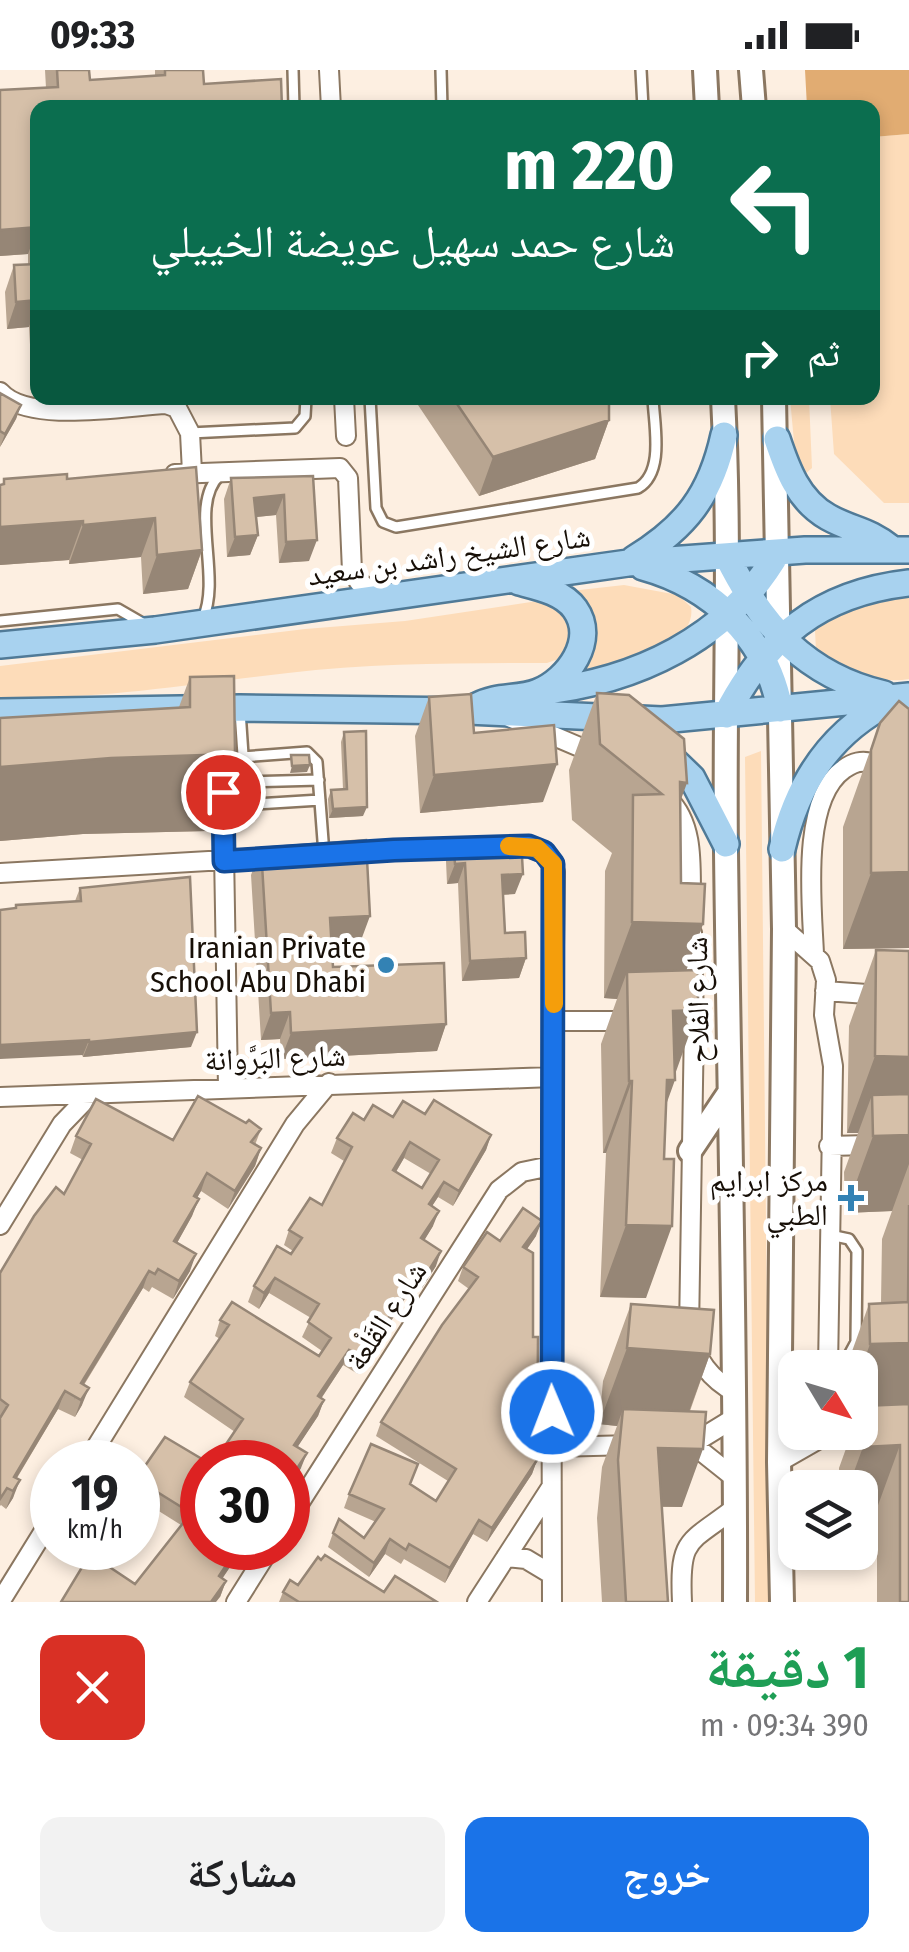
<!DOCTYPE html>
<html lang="ar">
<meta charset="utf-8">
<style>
:root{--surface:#fff;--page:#f2f2f2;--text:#202124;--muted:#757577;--accent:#1a73e8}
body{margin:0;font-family:"Fira Sans Condensed","Noto Naskh Arabic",sans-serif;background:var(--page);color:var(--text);direction:rtl;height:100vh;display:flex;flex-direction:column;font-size:38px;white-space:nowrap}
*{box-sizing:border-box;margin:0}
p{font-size:32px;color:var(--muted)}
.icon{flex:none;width:55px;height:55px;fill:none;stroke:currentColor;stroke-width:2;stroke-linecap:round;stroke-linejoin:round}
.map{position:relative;height:1532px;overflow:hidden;direction:ltr}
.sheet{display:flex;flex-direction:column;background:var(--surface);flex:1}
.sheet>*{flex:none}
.guide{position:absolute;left:30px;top:30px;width:850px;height:305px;border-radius:20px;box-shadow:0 5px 15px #0003;direction:rtl;background:#0b6e4f;color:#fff;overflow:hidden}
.needle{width:65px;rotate:128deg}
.buttons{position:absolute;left:778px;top:1280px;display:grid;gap:20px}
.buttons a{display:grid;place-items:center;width:100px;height:100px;border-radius:20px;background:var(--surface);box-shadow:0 5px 15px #0003;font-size:50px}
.speed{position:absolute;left:30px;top:1370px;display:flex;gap:20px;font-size:50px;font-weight:700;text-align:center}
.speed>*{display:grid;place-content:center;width:130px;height:130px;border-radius:50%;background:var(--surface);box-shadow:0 5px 15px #0003;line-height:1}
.speed small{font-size:25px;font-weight:400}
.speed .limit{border:15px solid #d22;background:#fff;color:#111}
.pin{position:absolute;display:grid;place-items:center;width:85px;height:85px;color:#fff;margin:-42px;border:5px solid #fff;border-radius:50%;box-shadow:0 2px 10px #0007}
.me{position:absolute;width:110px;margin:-55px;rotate:359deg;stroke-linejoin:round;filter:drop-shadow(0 0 8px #0008)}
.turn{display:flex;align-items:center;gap:35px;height:210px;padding:0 40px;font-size:45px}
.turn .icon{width:130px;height:130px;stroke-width:2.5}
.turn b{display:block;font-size:70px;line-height:85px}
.then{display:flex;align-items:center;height:95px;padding:0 40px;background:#0003;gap:20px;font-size:38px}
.round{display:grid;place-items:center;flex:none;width:105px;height:105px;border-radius:20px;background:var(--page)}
.headline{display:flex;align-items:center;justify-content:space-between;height:170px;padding:0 40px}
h1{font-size:60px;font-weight:700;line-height:75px;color:#1e9e55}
.action{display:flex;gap:20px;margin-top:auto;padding:20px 40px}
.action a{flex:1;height:115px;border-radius:20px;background:var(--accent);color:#fff;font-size:40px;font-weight:700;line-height:115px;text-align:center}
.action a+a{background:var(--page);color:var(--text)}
.status{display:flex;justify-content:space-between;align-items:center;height:70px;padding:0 50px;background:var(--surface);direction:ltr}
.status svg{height:28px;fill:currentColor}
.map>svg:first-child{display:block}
.green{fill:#fddcb9}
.forest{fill:#e1ac72}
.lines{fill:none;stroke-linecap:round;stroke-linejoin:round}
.service-casing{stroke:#8b7761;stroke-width:14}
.minor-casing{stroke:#8b7761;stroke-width:22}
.secondary-casing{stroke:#8b7761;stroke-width:28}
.primary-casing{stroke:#507a97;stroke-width:30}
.service{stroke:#fff;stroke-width:9}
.minor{stroke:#fff;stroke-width:18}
.secondary{stroke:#fff;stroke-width:22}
.primary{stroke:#a8d2ef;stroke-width:25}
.wall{fill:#b8a591;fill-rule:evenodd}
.shaded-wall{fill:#968676}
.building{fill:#d6c0a9;stroke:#968676;stroke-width:2.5;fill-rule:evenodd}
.route-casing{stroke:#114b97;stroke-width:25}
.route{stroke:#1a73e8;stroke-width:18}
.slow{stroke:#f59e0b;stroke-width:18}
.poi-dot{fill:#3382b4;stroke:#fff;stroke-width:4}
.labels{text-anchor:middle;stroke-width:10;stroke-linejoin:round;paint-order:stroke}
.street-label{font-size:30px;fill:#170f07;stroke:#fff}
.poi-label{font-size:30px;fill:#170f07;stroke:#fff;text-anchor:end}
</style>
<div class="status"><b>09:33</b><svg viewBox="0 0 49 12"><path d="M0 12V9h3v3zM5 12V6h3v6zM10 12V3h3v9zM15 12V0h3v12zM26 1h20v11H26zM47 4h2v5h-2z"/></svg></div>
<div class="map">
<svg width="909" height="1532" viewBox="0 0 909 1532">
<rect width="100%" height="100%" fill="#fdefe1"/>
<!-- green -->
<path class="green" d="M909 64V433H884L834 384 830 328H872L873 67Z
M790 328H809L812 398 804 405 796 394Z
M624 515 678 525 691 537C698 580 611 597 579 601 603 572 600 544 571 521Z
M909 526V609C875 615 845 597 816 581L815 560 846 540Z
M544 530 573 544 567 586 547 593C460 593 374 593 288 603 188 614 102 630 0 627V596L305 559 405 551Z
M761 681 770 1532H755L745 687Z"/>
<!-- forest -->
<path class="forest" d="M805 0H909V64L873 67 872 38 807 37Z"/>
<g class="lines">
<!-- service casing -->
<g class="service-casing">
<path id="service" d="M293 0 294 38
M441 0 442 38
M641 0 643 38
M370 328 376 438 383 452 396 457 638 418C665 402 654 355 653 328
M190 363 295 358 305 346 306 328
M203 548C222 507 188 434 220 405
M0 551 118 539 144 554
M240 641 246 729 256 734 320 730
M242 687 307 682 317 692 324 784
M243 712 319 710
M828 1292 849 1285 856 1272 857 1181 849 1169 830 1165"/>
</g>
<!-- minor casing -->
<g class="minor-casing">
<path id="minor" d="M329 0 331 38
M0 322C28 354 125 336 166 334L177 338 190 363 192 402
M344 328 346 366
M175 404 340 398 348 408 352 501 359 512 383 529
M509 647 596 684
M223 722 228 1018
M668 729C696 756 690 801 691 837
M500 777C524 776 547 774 555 802L551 1096 552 1532
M345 783 474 777
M0 803 279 787
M784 859 820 891 826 910 824 945 833 996 828 1298
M692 863 694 952 689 1261C696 1290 710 1309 736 1323
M814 884C812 835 800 730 844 699 852 693 863 689 873 694 886 700 898 713 909 723
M825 921 909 927
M554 951H629
M0 1027 553 1007
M829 1076 909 1074
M0 1155 62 1054 91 1024
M684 1374H692L736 1347
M692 1374 736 1409
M553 1377 633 1375
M87 1392 295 1054 329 1013
M779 1392 828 1364 909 1361
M288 1451 499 1120 522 1102 551 1096
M506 1487 526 1489 551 1504
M0 1532 52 1448
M236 1532 270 1478
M477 1532 550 1419
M682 1532C679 1467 688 1474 735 1438"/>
</g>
<!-- secondary casing -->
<g class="secondary-casing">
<path id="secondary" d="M705 0 707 38
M751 0 754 38
M723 328C731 479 724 630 726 782 729 1032 736 1282 735 1532
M774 328 784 859 779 1392 782 1532
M690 1081 729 1023"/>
</g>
<!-- primary casing -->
<g class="primary-casing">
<path id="primary" d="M777 369C787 399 798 430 828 447 853 461 867 459 892 479
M727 486C761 555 806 606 884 624
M634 489C686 457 711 425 724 365
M643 497C712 516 767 568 780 639
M0 575 155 560 628 493 805 480H909
M538 622C635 612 728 569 778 482
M477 636C497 625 518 630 538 622 568 610 597 570 575 539 563 522 538 517 519 512
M0 642 240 638 468 641 662 650 909 626
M726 645C766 567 820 523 909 513
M663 680 692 708 726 774
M782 779C797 714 829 663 890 632"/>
</g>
<!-- service -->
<use href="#service" class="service"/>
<!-- minor -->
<use href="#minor" class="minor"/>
<!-- secondary -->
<use href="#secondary" class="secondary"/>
<!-- primary -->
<use href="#primary" class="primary"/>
</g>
<!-- wall -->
<path class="wall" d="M45 0H89L90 10 155 6V0H203L204 14 281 9 282 38H38V292H31L29 257 7 259 5 222 14 195 28 194V184L0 186V20L46 18Z
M0 323 21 335 16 349 0 377Z
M421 328H609V350L595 389 479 426 418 335Z
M196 397 202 480 188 519 143 524 141 487 69 494V490L0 495V415H2L4 409H67Z
M313 406 309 491 279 493 276 445 256 447 258 465 250 485 227 487 224 429 231 408Z
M190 607 235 684 207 761 83 764 0 771V648L179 637Z
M597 623 680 730 681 813 703 854 686 901 675 1006 666 1033 646 1228 600 1227 606 1083H603L601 974 617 929 604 928 605 801 612 783 572 750 569 700Z
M429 627 474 663 543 732 420 743 415 666Z
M909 639V878L843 879V757L880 653Z
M344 662 363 746 329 748 328 729 331 720 343 719 341 672Z
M453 771 515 824 503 825 505 863 526 888 519 908 462 911 458 813 447 814 446 791Z
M261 778 360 873 331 874 333 897 446 954 437 981 281 989 280 969 261 970 251 805Z
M80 818 191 977 83 987 14 838 16 835 75 831Z
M876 880 909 881V1532H877V1438H860V1418H840L839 1398 852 1362H860V1298H846L869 1234 881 1233 882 1169 892 1141 845 1143 844 1102 858 1063H847L849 956Z
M425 1044 491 1065 486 1080 453 1136 438 1127 432 1136 433 1156 424 1170 436 1196 422 1218 414 1214 358 1304 343 1295 321 1329 324 1330 318 1346 297 1377 301 1398 290 1416 288 1415V1392H214L235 1362 184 1327 190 1312 220 1269 215 1266 220 1250 319 1286 322 1281 302 1267 311 1248 269 1223 259 1239 248 1232 254 1216 291 1184 293 1181 284 1175 289 1160 322 1135 344 1091 331 1083 337 1068 364 1050ZM404 1088 431 1104 422 1118 396 1102Z
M246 1053 261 1059 255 1075 261 1078 255 1096 228 1139 201 1121 197 1128 192 1146 177 1173 190 1201 173 1229 152 1217 149 1222 143 1218 84 1315 82 1335 75 1347 58 1339 17 1408 13 1428 6 1439 1 1435 0 1436V1203L64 1124 83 1090 70 1083 76 1066 173 1070Z
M536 1166 527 1179 533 1267 537 1390 532 1404 487 1472 473 1464 445 1513 404 1489 401 1494 385 1484 369 1507 328 1477 333 1463 364 1468 376 1452 344 1438 349 1424 411 1414 436 1431 448 1411 376 1366 381 1352 469 1219 458 1211 463 1197 500 1171Z
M631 1234 710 1284 690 1341 682 1437H662L668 1532H602L597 1448 602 1397 617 1356 599 1354 603 1311Z
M165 1367 202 1478 237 1479 232 1494 222 1509 226 1511 220 1527 135 1514 181 1455 138 1428V1406Z
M52 1399 48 1436 44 1439 35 1433 40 1419Z
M298 1515 384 1522 437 1532H279L283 1522Z"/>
<!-- shaded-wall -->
<path class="shaded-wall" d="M38 157 28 184 0 186V160Z
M38 230V234L29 257 7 259 16 232Z
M38 273V292H31Z
M21 335 16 349 0 377 5 364Z
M609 350 595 389 479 426 493 387Z
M284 425 276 445 246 448 254 428Z
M155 448 141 487 69 494 83 455Z
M83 451 69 490 0 495V457Z
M258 465 250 485 227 487 235 467Z
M317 470 309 491 279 493 286 472Z
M202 480 188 519 143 524 157 485Z
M235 684 207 761 83 764 0 771V697L111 688Z
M557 694 543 732 420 743 434 705Z
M310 695 307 702 290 703 292 696Z
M680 712 687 713 659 789Z
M367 737 363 746 329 748 333 739Z
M465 793 458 813 447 814 455 794Z
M909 802V878L843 879 871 803Z
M523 804 515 824 495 825 502 805Z
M370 846 360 873 320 875 330 848Z
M632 852 703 854 675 931 627 902 617 929 604 928Z
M526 888 519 908 462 911 470 891Z
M698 940 673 1010H675L649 1082 673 941Z
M290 942 280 969 261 970 271 943Z
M446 954 437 981 281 989 291 963Z
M197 962 191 977 83 987 89 972Z
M89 970 83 985 0 989V975Z
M875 986 909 987V1063L872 1025 858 1063H847Z
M629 1011H632L606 1083H603Z
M491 1065 486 1080 453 1136 459 1121Z
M909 1065V1094L892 1141 845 1143 873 1066Z
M410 1072 404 1088 388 1115 393 1100Z
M261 1078 255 1096 228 1139 235 1121Z
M207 1103 201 1121 188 1143 194 1126Z
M444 1112 438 1127 423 1150 429 1134Z
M199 1129 192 1146 168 1189 174 1171Z
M439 1141 433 1156 416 1184 421 1168Z
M542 1151 536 1166 518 1192 523 1177Z
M626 1155 672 1156 646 1228 600 1227Z
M441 1181 436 1196 422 1218 427 1203Z
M196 1184 190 1201 173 1229 179 1211Z
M420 1198 414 1214 358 1304 363 1288Z
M149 1201 143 1218 74 1330 81 1313Z
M275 1208 269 1223 259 1239 264 1223Z
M909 1273V1349L862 1336 860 1341V1302L870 1274Z
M627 1278 710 1284 682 1361 623 1339 617 1356 599 1354Z
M349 1280 343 1295 312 1342 318 1326Z
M89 1318 82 1335 75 1347 81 1330Z
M65 1321 58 1339 10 1419 14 1407Z
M324 1330 318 1346 289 1390 294 1375Z
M900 1375 877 1438H860V1418H848L863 1377Z
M658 1378 703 1379 682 1437 637 1436Z
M307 1383 301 1398 290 1416 296 1400Z
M537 1390 532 1404 487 1472 492 1458Z
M20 1410 13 1428 6 1439 13 1421Z
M52 1423V1429L48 1436 44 1439 49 1425Z
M479 1450 473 1464 445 1513 450 1498Z
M390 1469 385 1484 369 1507 374 1493Z
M237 1479 232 1494 213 1522 219 1506Z
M226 1511 220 1527 216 1532H211Z"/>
<!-- building -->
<path class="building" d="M57 0H89L90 10 165 5V0H203L204 14 281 9 282 38H38V157L0 160V20L58 17Z
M38 194V230L16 232 14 195Z
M0 323 21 335 5 364 0 361Z
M453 328H609V350L493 387Z
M196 397 202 480 157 485 155 448 83 455V451L0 457V415L4 414V409L67 404V409Z
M313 406 317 470 286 472 284 425 254 428 258 465 235 467 231 408Z
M234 606 235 684 111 688 0 697V648L190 637V607Z
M597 623 629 625 684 669 687 713 680 712 681 813 705 814 703 854 632 852 633 725 662 724 600 674Z
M471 624 474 663 554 655 557 694 434 705 429 627Z
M899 631 909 639V802L871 803V680L880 653Z
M366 661 367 737 333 739 331 720 347 719 344 662Z
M291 685H309L310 695 292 696Z
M521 769 523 804 502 805 505 863 525 862 526 888 470 891 465 793 455 794 453 771Z
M366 770 370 846 330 848 333 897 444 893 446 954 291 963 290 942 271 943 261 778Z
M190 807 197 962 89 972V970L0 975V840L16 838V835L81 831 80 818Z
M876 880 909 881V987L875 986Z
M698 900V940L673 941 675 1010H667L664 1089H674L672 1156 626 1155 632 1011H629L627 902Z
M909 1024V1065L873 1066 872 1025Z
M198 1026 246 1053 249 1050 261 1059 251 1072 261 1078 235 1121 207 1103 194 1126 199 1129 174 1171 196 1184 179 1211 158 1199 155 1204 149 1201 81 1313 89 1318 81 1330 65 1321 14 1407 20 1410 13 1421 7 1418 0 1429V1348L8 1335 0 1329V1203L34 1146 56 1117 64 1124 91 1074 76 1066 96 1029 173 1070Z
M434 1030 491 1065 459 1121 444 1112 429 1134 439 1141 421 1168 441 1181 427 1203 420 1198 363 1288 349 1280 318 1326 324 1330 294 1375 307 1383 296 1400 288 1397V1392H277L264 1387 262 1390 265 1392H214L243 1349 190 1312 229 1255 220 1250 232 1232 319 1286 331 1268 308 1252 319 1234 275 1208 264 1223 254 1216 277 1176 291 1184 302 1168 289 1160 310 1128 322 1135 352 1077 337 1068 353 1043 364 1050 373 1035 393 1047 403 1031 425 1044ZM410 1072 439 1090 422 1118 393 1100Z
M909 1135V1273L870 1274 869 1234 908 1232Z
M523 1138 542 1151 523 1177 533 1183V1267H538L537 1390 492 1458 479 1450 450 1498 409 1474 406 1480 390 1469 374 1493 333 1463 339 1449 364 1468 384 1439 349 1424 371 1374 418 1394 410 1414 436 1431 456 1399 381 1352 442 1255 478 1207 463 1197 487 1162 500 1171Z
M631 1234 714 1240 710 1284 627 1278Z
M909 1334V1532H900V1375L863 1377 862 1336Z
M623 1339 706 1342 703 1379 658 1378 668 1532H626L618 1390Z
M165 1367 207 1392H202V1478L237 1479 219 1506 226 1511 211 1532H61L90 1484 135 1514 191 1443 138 1410V1406Z
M52 1399V1423L49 1425 40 1419Z
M325 1485 384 1522 395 1506 437 1532H299L283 1522 290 1510 298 1515 318 1487 321 1490Z"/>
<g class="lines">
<!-- route casing -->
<g class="route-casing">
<path id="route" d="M223 722 224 791 394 780 529 776 544 782 553 794 552 1342"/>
</g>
<!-- route -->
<use href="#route" class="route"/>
<!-- slow -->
<path class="slow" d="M509 776 537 778 553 794 554 934"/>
</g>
<!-- markers -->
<g class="poi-dot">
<circle cx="386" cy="895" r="10"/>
<path d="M846 1113h10v10h10v10h-10v10h-10v-10h-10v-10h10z"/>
</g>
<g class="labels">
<!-- street labels -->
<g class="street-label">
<text transform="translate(449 486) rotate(-8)" y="10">شارع الشيخ راشد بن سعيد</text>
<text transform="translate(698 930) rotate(-91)" y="10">شارع الفلاح</text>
<text transform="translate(275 988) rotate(-2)" y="10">شارع البَرَّوانة</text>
<text transform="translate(386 1246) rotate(-57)" y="10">شارع القَلْعة</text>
</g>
<!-- poi labels -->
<g class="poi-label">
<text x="366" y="888">Iranian Private<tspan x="366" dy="34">School Abu Dhabi</tspan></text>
<text x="828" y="1121">مركز ابرايم<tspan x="828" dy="34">الطبي</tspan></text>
</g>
</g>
</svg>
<div class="buttons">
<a><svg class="needle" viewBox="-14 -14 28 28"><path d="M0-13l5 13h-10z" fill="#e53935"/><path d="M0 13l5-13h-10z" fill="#757577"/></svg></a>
<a><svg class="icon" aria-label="layers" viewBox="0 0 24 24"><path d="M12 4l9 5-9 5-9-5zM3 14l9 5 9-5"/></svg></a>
</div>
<div class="speed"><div>19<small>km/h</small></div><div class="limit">30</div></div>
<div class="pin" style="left:223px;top:722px;background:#d93025"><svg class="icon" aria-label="arrive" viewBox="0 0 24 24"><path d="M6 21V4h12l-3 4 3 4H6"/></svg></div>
<svg class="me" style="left:552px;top:1342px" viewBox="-20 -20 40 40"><circle r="17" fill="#1a73e8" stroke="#fff" stroke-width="3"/><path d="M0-11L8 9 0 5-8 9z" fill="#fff"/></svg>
<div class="guide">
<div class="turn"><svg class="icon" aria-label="left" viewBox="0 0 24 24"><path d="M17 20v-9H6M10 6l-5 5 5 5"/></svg><div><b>220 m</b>شارع حمد سهيل عويضة الخييلي</div></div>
<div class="then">ثم<svg class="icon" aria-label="right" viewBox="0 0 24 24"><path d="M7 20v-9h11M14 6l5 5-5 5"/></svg></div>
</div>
</div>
<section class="sheet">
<div class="headline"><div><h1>1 دقيقة</h1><p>390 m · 09:34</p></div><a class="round" style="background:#d93025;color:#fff"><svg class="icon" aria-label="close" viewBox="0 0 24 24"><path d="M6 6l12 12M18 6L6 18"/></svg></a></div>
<div class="action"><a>خروج</a><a>مشاركة</a></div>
</section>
